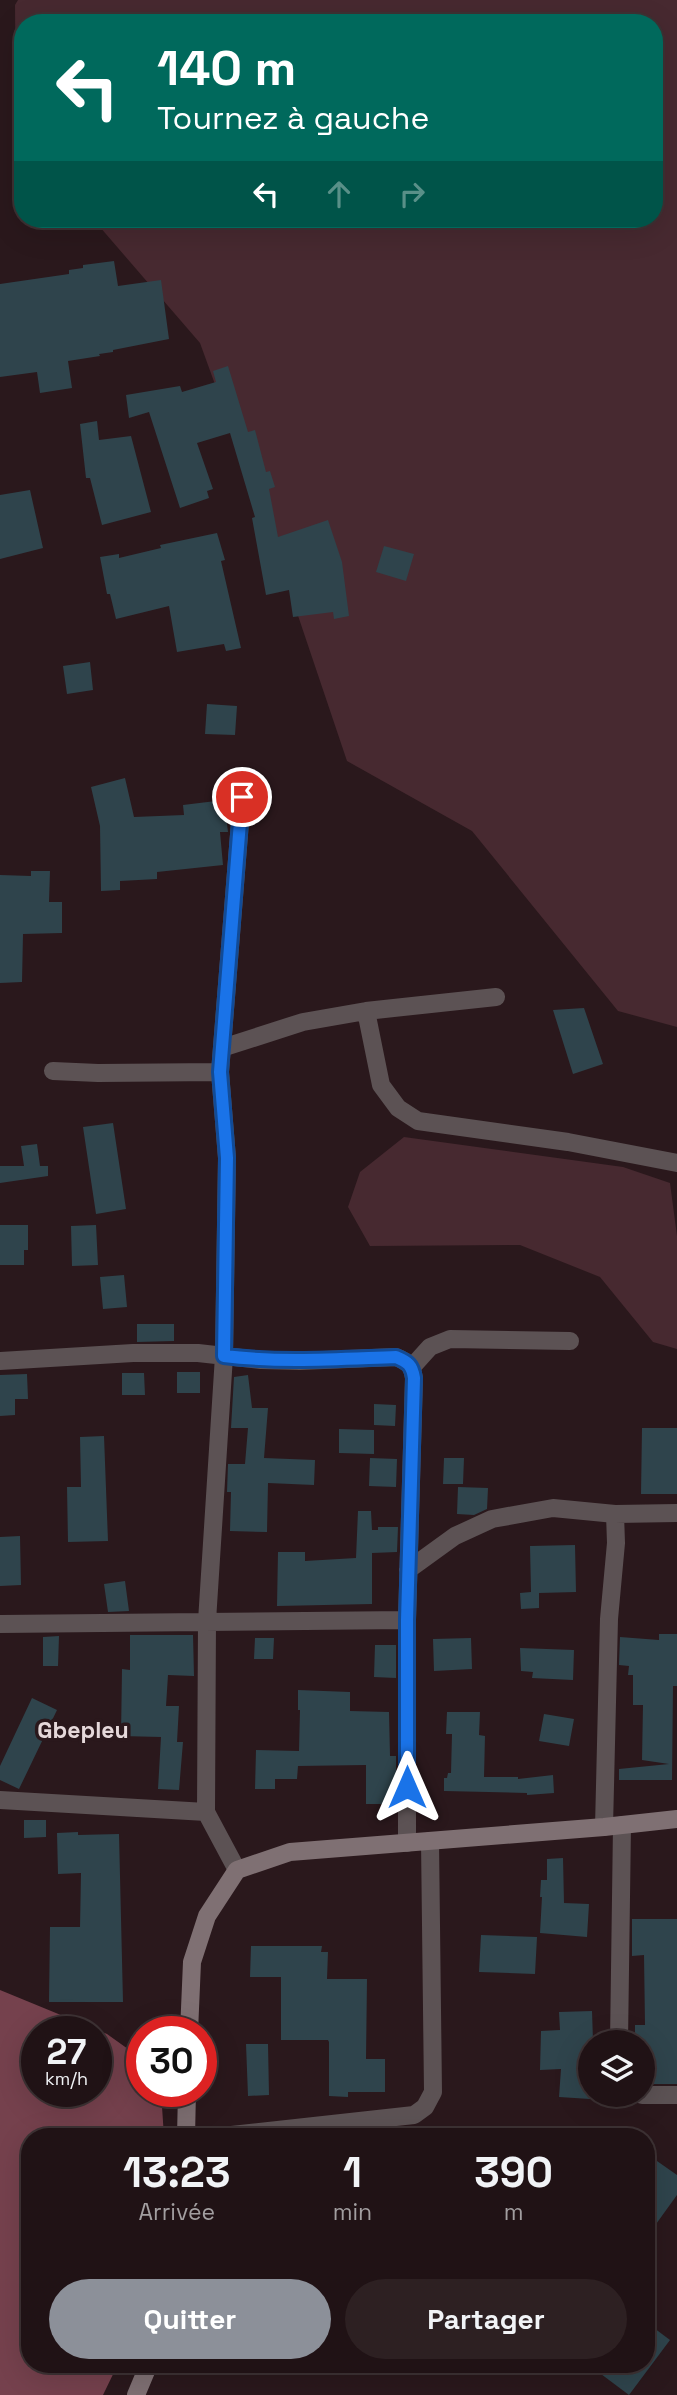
<!DOCTYPE html>
<html lang="fr">
<meta charset="utf-8">
<style>
:root{--surface:#201215;--page:#2d2022;--text:#f1f3f6;--muted:#a29ea0;--line:#3d3234;--accent:#8c9099}
body{margin:0;font-family:"Space Grotesk",sans-serif;background:var(--page);color:var(--text);height:100vh;display:flex;flex-direction:column;font-size:26px;white-space:nowrap}
*{box-sizing:border-box;margin:0}
p{font-size:23px;color:var(--muted)}
.icon{flex:none;width:38px;height:38px;fill:none;stroke:currentColor;stroke-width:2;stroke-linecap:round;stroke-linejoin:round}
.map{position:relative;flex:1;overflow:hidden}
.details{position:absolute;left:21px;top:2128px;width:634px;height:245px;display:flex;flex-direction:column;background:var(--surface);border-radius:28px;box-shadow:0 7px 28px #0002,0 0 0 2px var(--line)}
.details>*{flex:none}
.guide{position:absolute;left:14px;top:14px;width:649px;height:214px;border-radius:28px;box-shadow:0 7px 28px #0002,0 0 0 2px var(--line);background:#00695c;color:#fff;overflow:hidden}
.fabs{position:absolute;left:578px;top:2030px;display:grid;gap:14px}
.fabs a{display:grid;place-items:center;width:77px;height:77px;border-radius:50%;background:var(--surface);box-shadow:0 7px 28px #0002,0 0 0 2px var(--line);font-size:35px}
.speed{position:absolute;left:21px;top:2016px;display:flex;gap:14px;font-size:35px;font-weight:700;text-align:center}
.speed>*{display:grid;place-content:center;width:91px;height:91px;border-radius:50%;background:var(--surface);box-shadow:0 7px 28px #0002,0 0 0 2px var(--line);line-height:1}
.speed small{font-size:18px;font-weight:400}
.speed .limit{border:10px solid #d22;background:#fff;color:#111}
.pin{position:absolute;display:grid;place-items:center;width:60px;height:60px;color:#fff;margin:-30px;border:4px solid #fff;border-radius:50%;box-shadow:0 2px 7px #0007}
.me{position:absolute;width:77px;margin:-38px;rotate:0deg;stroke-linejoin:round;filter:drop-shadow(0 0 5px #0008)}
.turn{display:flex;align-items:center;gap:24px;height:147px;padding:0 28px;font-size:32px}
.turn .icon{width:91px;height:91px;stroke-width:2.5}
.turn b{display:block;font-size:49px;line-height:60px}
.lanes{display:flex;align-items:center;height:66px;padding:0 28px;background:#0003;justify-content:center;gap:35px;direction:ltr}
.lanes .off{opacity:.35}
.eta{display:flex;justify-content:space-evenly;align-items:center;height:119px;text-align:center}
.eta b{font-size:42px;font-weight:700;line-height:49px}
.cta{display:flex;gap:14px;margin-top:auto;padding:14px 28px}
.cta a{flex:1;height:80px;border-radius:42px;background:var(--accent);color:#fff;font-size:28px;font-weight:700;line-height:80px;text-align:center}
.cta a+a{background:var(--page);color:var(--text)}
.map>svg:first-child{display:block}
.green{fill:#472930}
.forest{fill:#75414d;fill-rule:evenodd}
.building{fill:#2f444c}
.lines{fill:none;stroke-linecap:round;stroke-linejoin:round}
.minor{stroke:#5c5254;stroke-width:18}
.secondary{stroke:#7f7073;stroke-width:18}
.route-casing{stroke:#114b97;stroke-width:18}
.route{stroke:#1a73e8;stroke-width:12}
.labels{text-anchor:middle;stroke-width:7;stroke-linejoin:round;paint-order:stroke}
.neighbourhood-label{font-size:23px;font-weight:bold;fill:#e5d8da;stroke:#2a181c}
</style>
<div class="map">
<svg width="677" height="2395" viewBox="0 0 677 2395">
<rect width="100%" height="100%" fill="#2a181c"/>
<!-- green -->
<path class="green" d="M18 0H677V1027L618 1011 472 831 347 761 287 583 200 343 93 219H654V23H23V137L16 129 15 5Z
M404 1137 623 1167 670 1183 677 1236V1349L653 1342 600 1277 520 1245 370 1246 348 1207 360 1172Z"/>
<!-- forest -->
<path class="forest" d="M0 1990 107 2034 142 2059V2091H161L164 2137H30V2364H118L103 2395H0ZM37 2032H96V2091H37Z"/>
<!-- building -->
<path class="building" d="M114 261 118 286 161 280 169 339 113 350V352L99 354 100 356 68 361 72 388 40 393 37 372 0 377V284L69 274V270L83 268V265Z
M228 366 248 432 255 430 266 472 270 471 275 487 269 489 278 537 328 520 342 562 349 616 334 619 333 612 293 617 289 590 266 595 252 518 255 517 230 433 197 443 213 489 207 491 209 498 180 508 149 412 129 418 126 395 180 386 182 392 216 382 213 371Z
M97 421 99 440 131 436 151 512 102 525 90 478H86L80 424Z
M30 490 43 548 0 559V495Z
M217 533 225 560 221 561 241 648 226 651 224 644 177 652 169 606 116 619 110 594H107L100 557 119 554V558L161 548 160 545Z
M384 546 414 554 406 581 376 572Z
M90 662 93 690 67 694 63 666Z
M207 704 237 706 235 735 205 734Z
M125 778 134 817 184 815 183 805 224 800 228 832H220L223 865 157 872V879L120 881V890L101 891 100 826 91 787Z
M31 871H50L49 902H62V933L23 934 22 982 0 983V875L31 876Z
M584 1008 603 1064 573 1074 553 1010Z
M113 1123 126 1209 96 1214 83 1127Z
M37 1144 40 1166H48V1176L0 1183V1166H24L21 1146Z
M0 1225H28V1250H24V1265H0Z
M96 1225 98 1265 72 1266 71 1226Z
M124 1275 127 1307 103 1309 100 1277Z
M137 1324H174V1341L137 1342Z
M177 1372H200V1393H177Z
M122 1373H144L145 1395H122Z
M27 1374 28 1399H15V1415L0 1416V1375Z
M248 1375 252 1408H268L264 1458 315 1460 314 1485 268 1483 267 1532 230 1531 231 1492H227L228 1464H245L248 1428H231L234 1377Z
M374 1404 396 1405 395 1426 374 1425Z
M642 1428H677V1494H641Z
M339 1429 374 1430V1454L339 1453Z
M104 1436 108 1541 68 1542 67 1487H81L80 1437Z
M370 1458 397 1459 396 1487 369 1486Z
M444 1458H464L463 1484H443Z
M458 1487 488 1488 487 1509 474 1515 457 1514Z
M358 1511H371L372 1530H378V1527H398L397 1552 372 1553V1604L277 1606 278 1552H305V1561L356 1558Z
M20 1536 21 1585 0 1586V1537Z
M575 1545 576 1592 539 1593V1608L521 1609 520 1593 531 1592 530 1546Z
M125 1581 129 1611 108 1612 104 1584Z
M659 1634H677V1686H673L672 1780H619V1769L669 1764 642 1760 643 1705H633V1675H628L629 1666 619 1665 620 1637 659 1640Z
M130 1635H193L194 1676 168 1675 166 1706H179L177 1742H183L179 1790 158 1789 161 1737 121 1736 122 1669 130 1670Z
M59 1636 58 1666H43V1637Z
M255 1638H274L273 1659H254Z
M471 1638 472 1669 434 1671 433 1639Z
M375 1645H396V1678L374 1677Z
M520 1648 574 1650 573 1680 532 1678 533 1672 521 1671Z
M298 1690 350 1692V1711L389 1712 390 1756H396V1804H366V1765L298 1766 297 1779H275V1789H255L256 1750 299 1751 300 1710H298Z
M32 1698 57 1710 19 1789 0 1780V1766Z
M447 1712H480L479 1735 485 1736 484 1777H518V1779L553 1775 554 1793 527 1795V1793L444 1791V1778H447L448 1773H451L452 1734H446Z
M544 1714 574 1719 569 1746 539 1741Z
M24 1820H46V1837L24 1838Z
M78 1832V1835L119 1834 123 2002H49L50 1927H80L81 1873 58 1874 57 1833Z
M563 1858 564 1903 589 1904 587 1937 540 1933 542 1897H540L541 1880H547V1859Z
M632 1919H677V2084H647L642 2042H635V2025H645L644 1955 632 1956Z
M481 1935 537 1937 535 1974 479 1972Z
M251 1946H322L321 1952H328L327 1979H367L366 2059H385V2092H348V2097L329 2096V2042L328 2040H281V1977H250Z
M592 2011 593 2040 590 2042V2099L559 2097 561 2069 540 2070 541 2031 560 2030 559 2012Z
M246 2044H268L269 2095 248 2096Z
M657 2161 677 2175V2195L646 2238V2176Z
M646 2322 670 2340 629 2395 601 2374 609 2364H646Z"/>
<g class="lines">
<!-- minor -->
<path class="minor" d="M366 1011 381 1085 398 1108 418 1121 568 1142 677 1163
M222 1048 303 1022 366 1011 496 997
M53 1071 98 1073 220 1072
M0 1361 133 1353H198L261 1360 300 1361 396 1357C408 1362 412 1365 414 1378L407 1620V1843
M412 1367 430 1347 450 1339 570 1341
M408 1570 455 1536 492 1519 553 1508 615 1514 677 1513
M0 1624 407 1620
M0 1800 206 1812
M604 1827 609 1619 616 1543 615 1514
M237 1870 206 1812 207 1621 224 1356 227 1158 220 1072 242 797
M619 2042 622 1825
M642 2095H677
M213 2137 414 2115 425 2107 433 2092 430 1841"/>
<!-- secondary -->
<path class="secondary" d="M189 2032 192 1962 207 1916 237 1870 290 1852 604 1827 677 1819
M186 2137 187 2091
M136 2395 149 2364"/>
</g>
<g class="lines">
<!-- route casing -->
<g class="route-casing">
<path id="route" d="M242 797 220 1072 227 1158 224 1356C282 1363 338 1359 396 1357 408 1362 412 1365 414 1378L407 1620V1787"/>
</g>
<!-- route -->
<use href="#route" class="route"/>
</g>
<g class="labels">
<!-- neighbourhood labels -->
<g class="neighbourhood-label">
<text x="83" y="1738">Gbepleu</text>
</g>
</g>
</svg>
<div class="fabs">
<a><svg class="icon" aria-label="layers" viewBox="0 0 24 24"><path d="M12 4l9 5-9 5-9-5zM3 14l9 5 9-5"/></svg></a>
</div>
<div class="speed"><div>27<small>km/h</small></div><div class="limit">30</div></div>
<div class="pin" style="left:242px;top:797px;background:#d93025"><svg class="icon" aria-label="arrive" viewBox="0 0 24 24"><path d="M6 21V4h12l-3 4 3 4H6"/></svg></div>
<svg class="me" style="left:407px;top:1787px" viewBox="-20 -20 40 40"><path d="M0-17L14 15 0 8-14 15z" fill="#1a73e8" stroke="#fff" stroke-width="4"/></svg>
<div class="guide">
<div class="turn"><svg class="icon" aria-label="left" viewBox="0 0 24 24"><path d="M17 20v-9H6M10 6l-5 5 5 5"/></svg><div><b>140 m</b>Tournez à gauche</div></div>
<div class="lanes"><svg class="icon" aria-label="left" viewBox="0 0 24 24"><path d="M17 20v-9H6M10 6l-5 5 5 5"/></svg><svg class="icon off" aria-label="ahead" viewBox="0 0 24 24"><path d="M12 20V5M6 11l6-6 6 6"/></svg><svg class="icon off" aria-label="right" viewBox="0 0 24 24"><path d="M7 20v-9h11M14 6l5 5-5 5"/></svg></div>
</div>
<section class="details">
<div class="eta">
<div><b>13:23</b><p>Arrivée</p></div>
<div><b>1</b><p>min</p></div>
<div><b>390</b><p>m</p></div>
</div>
<div class="cta"><a>Quitter</a><a>Partager</a></div>
</section>
</div>
